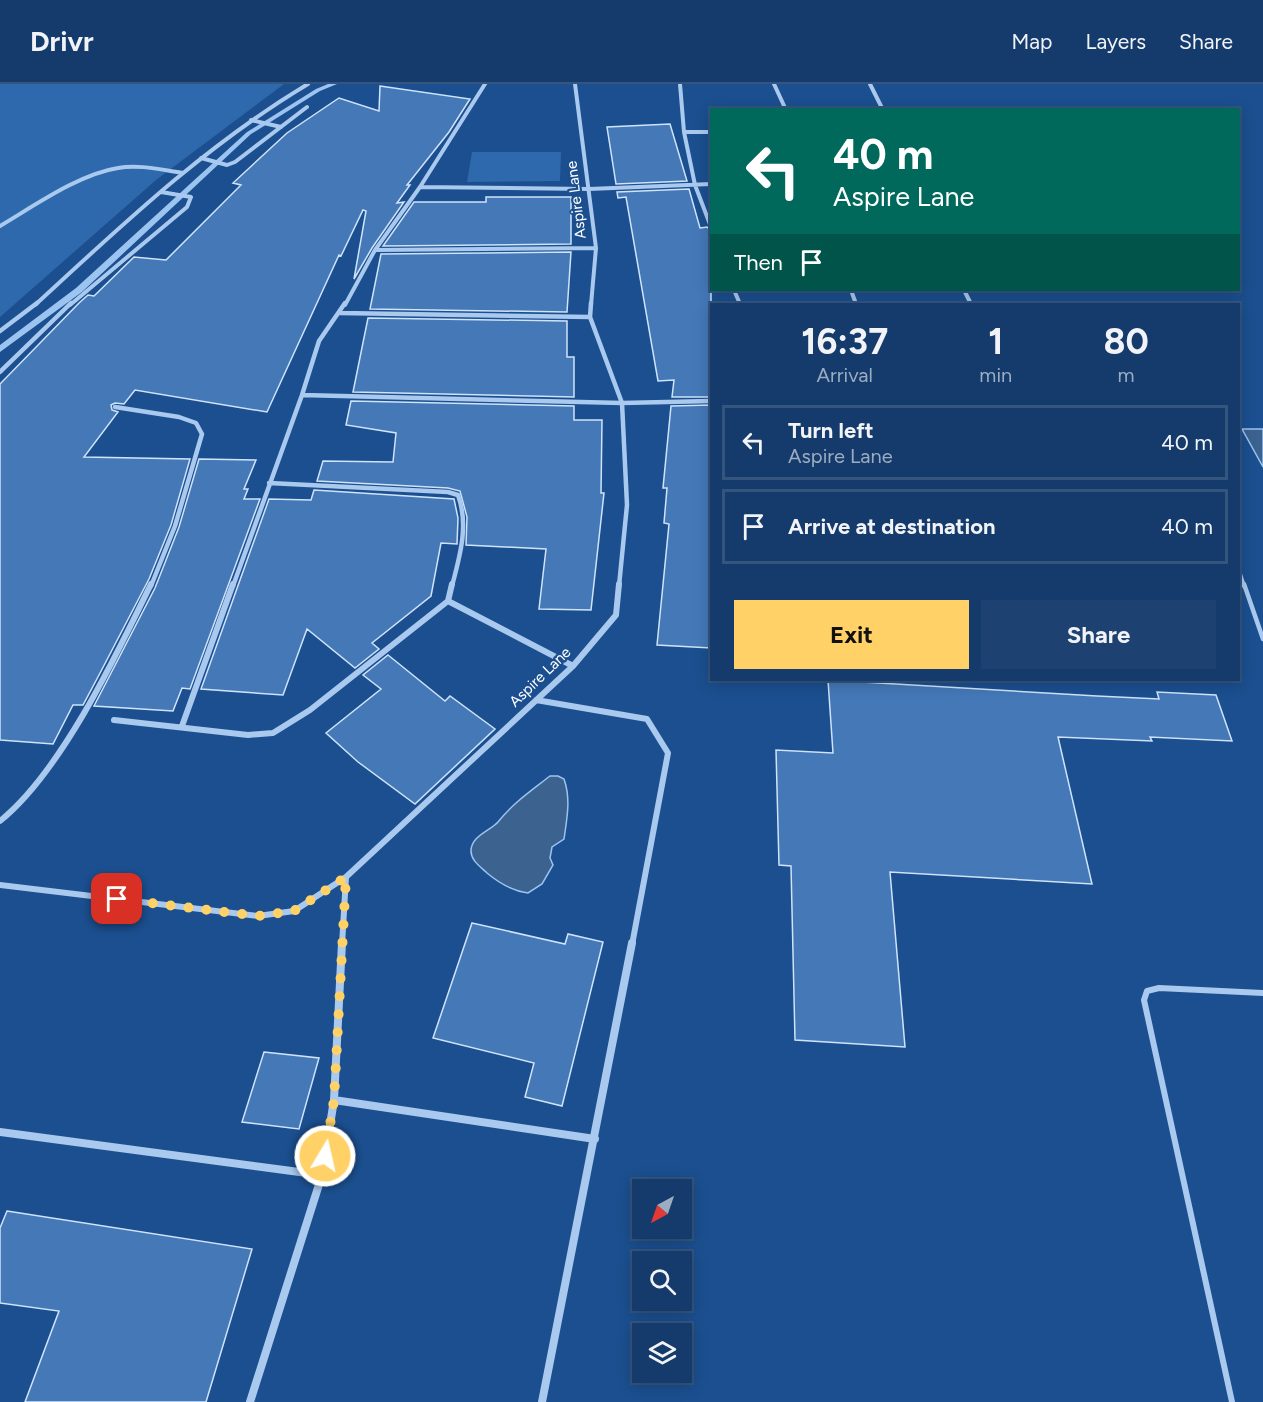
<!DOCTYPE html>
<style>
:root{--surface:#143b6b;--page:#1d4271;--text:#f1f3f6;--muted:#9dadc1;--line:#33557e;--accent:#ffd166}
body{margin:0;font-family:Figtree,sans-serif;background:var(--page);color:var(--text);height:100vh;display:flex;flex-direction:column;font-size:22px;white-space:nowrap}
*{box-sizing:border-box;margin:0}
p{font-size:20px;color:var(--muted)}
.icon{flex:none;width:33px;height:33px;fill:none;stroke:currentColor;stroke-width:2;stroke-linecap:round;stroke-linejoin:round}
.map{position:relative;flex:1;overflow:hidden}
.panel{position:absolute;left:710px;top:219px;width:530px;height:378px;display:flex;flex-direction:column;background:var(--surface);border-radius:0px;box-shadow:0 3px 15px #0003,0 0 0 2px var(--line)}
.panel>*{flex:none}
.top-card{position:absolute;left:710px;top:24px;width:530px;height:183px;border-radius:0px;box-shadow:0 3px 15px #0003,0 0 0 2px var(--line);background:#00695c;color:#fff;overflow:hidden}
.needle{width:39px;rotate:220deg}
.tools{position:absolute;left:632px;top:1095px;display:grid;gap:12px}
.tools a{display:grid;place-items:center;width:60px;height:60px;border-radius:0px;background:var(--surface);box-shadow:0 3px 15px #0003,0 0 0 2px var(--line);font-size:30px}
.pin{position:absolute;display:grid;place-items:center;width:51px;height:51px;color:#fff;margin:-26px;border-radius:12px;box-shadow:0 3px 9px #0006}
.me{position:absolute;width:66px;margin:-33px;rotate:9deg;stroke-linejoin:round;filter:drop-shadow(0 0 4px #0008)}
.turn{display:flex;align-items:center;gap:21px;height:126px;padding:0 24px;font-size:27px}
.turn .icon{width:78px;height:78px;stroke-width:2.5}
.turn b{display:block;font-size:42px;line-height:51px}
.then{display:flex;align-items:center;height:57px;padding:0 24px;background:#0003;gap:12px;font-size:22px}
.eta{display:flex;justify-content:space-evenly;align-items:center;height:102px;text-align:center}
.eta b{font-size:36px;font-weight:700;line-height:42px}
.action{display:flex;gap:12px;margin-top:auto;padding:12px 24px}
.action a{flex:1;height:69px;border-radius:0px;background:var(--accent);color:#111;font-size:24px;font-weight:700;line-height:69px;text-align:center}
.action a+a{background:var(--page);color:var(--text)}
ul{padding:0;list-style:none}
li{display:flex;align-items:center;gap:18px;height:75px;margin:0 12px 9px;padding:0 12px;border:3px solid var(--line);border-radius:0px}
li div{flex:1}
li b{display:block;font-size:22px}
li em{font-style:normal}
header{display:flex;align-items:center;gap:36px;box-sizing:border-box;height:84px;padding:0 30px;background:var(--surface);border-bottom:2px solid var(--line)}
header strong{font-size:28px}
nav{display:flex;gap:33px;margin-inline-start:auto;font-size:21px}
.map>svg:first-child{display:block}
.green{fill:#2e69ad}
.water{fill:#3c6290;stroke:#9cc4f0;stroke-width:1.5}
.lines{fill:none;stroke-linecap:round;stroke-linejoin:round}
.stream{fill:#9cc4f0;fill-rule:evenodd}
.building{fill:#4478b7;stroke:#cfe3fa;stroke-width:1.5}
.service-far2{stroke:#a9c9ee;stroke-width:4}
.service-far1{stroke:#a9c9ee;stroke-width:4.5}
.service{stroke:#a9c9ee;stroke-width:6}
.minor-far3{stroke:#a9c9ee;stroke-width:4}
.minor-far2{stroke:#a9c9ee;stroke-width:4.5}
.minor-far1{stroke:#a9c9ee;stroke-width:6}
.minor{stroke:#a9c9ee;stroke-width:8}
.route{stroke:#ffd166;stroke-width:10;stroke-dasharray:0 18}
.labels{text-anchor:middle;stroke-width:4.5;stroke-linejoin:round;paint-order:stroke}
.street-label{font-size:15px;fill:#fff;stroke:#1b4f8f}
</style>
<header>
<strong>Drivr</strong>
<nav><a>Map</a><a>Layers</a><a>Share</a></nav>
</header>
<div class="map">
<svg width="1263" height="1318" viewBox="0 0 1263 1318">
<rect width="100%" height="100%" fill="#1b4f8f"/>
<!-- green -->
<path class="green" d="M0 0H284L156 96 0 233Z
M472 68H561L560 97 467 98Z"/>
<!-- water -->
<path class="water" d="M1242 345H1263V383Z
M550 692H558L564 695C571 715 567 734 564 755L552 763 550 774 553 781 542 800 528 809C512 807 499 799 487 789 481 783 471 777 471 767 471 752 490 747 498 738 513 719 531 707 550 692Z"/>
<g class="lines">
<!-- stream -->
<path class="stream" d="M328 0H337L320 7 251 50 82 208 0 268V261L76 204 247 48 316 5Z"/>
</g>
<!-- building -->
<path class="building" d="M380 2 470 15 449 48 407 101H410L397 119 404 118 372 164 354 195 366 127 363 126 341 172 339 171 267 328 135 306 124 320 115 319 111 321 112 326 118 328 84 373 190 375 171 441 149 495 99 591 83 621H73L53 660 0 656V300L79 219 88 211 94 212 134 173 166 176 241 101 233 99 287 49 339 14 379 27Z
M670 40 687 97 616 100 607 43Z
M689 105 700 144 707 143 711 147V313H672L674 296 658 297 626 113 618 114 617 108Z
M486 113H571V160L383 162 414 118H486Z
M571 168 567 228 370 225 381 170Z
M368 234 567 237V273H574V313L353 308Z
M351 317 574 322V336H602L601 409H604L591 526 539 525 546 465 466 461 467 433 460 407 448 404 317 397 323 377 393 378 396 349 346 341Z
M711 321 709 450H711V564L657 561 669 440 664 439 667 404H663L671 322Z
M199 375 256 376 244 405H248L244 415H260L190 605 182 604 173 627 94 622 155 504 179 443Z
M314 406 454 415 458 434 457 460 441 459 431 512 372 559 379 565 355 584 307 545 283 611 201 605 269 415 311 416Z
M388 571 445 617 450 612 495 645 415 720 358 678 326 649 381 605 363 591Z
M828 596 1097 612 1159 615 1157 608 1216 611 1232 657 1150 653 1152 657 1058 653 1092 800 890 788 905 963 795 956 791 782 779 781 776 666 833 669Z
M472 839 565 860 568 850 603 858 562 1022 525 1013 534 979 433 954Z
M264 968 319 974 299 1045 242 1038Z
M7 1127 252 1165 206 1318H25L59 1227 0 1219V1144Z"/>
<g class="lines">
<!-- service-far2 -->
<path class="service-far2" d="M1238 484 1244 502"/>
<!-- service-far1 -->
<path class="service-far1" d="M1244 500 1263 555"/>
<!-- service -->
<path class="service" d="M1232 1318 1144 916 1147 907 1159 904 1263 909"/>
<!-- minor-far3 -->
<path class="minor-far3" d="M575 0 596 164 591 221
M680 0 684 48
M774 0 786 26
M870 0 883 26
M251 36 281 43
M711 48H684L695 101 711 143
M201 74 227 81 235 78 307 23
M420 103 589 105 711 100
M0 142C34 122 79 90 118 84 139 80 162 86 183 89
M375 166 596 164
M734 206 740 220
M851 206 856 220
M964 206 971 220
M35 221C122 141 206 61 308 0
M70 221 187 123 191 113 161 108
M345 221 375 166 420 103 485 0"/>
<!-- minor-far2 -->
<path class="minor-far2" d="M591 219 590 233 622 319 627 421 619 502
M340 229 590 233
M0 247 37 219
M0 288 71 219
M302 311 622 319 711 317
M115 323 179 333 196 339 202 350 175 442 151 502
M269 399 448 408 458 411C469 441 460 472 452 502
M233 502 302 311 319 257 345 219"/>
<!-- minor-far1 -->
<path class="minor-far1" d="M452 500 448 517 573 582
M536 616 647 635 668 669 632 861
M114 636 248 651 273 649 310 626 448 517
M182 642 233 500
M0 737C61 688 116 572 151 500
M0 801 258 832 294 827 346 793 573 582 616 531 619 500
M342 861 346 793"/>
<!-- minor -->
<path class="minor" d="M334 1016 595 1055
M0 1048 322 1091
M250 1318 322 1091 334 1016 342 859
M542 1318 632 859"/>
</g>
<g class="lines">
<!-- route -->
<path class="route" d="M117 815 258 832 294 827 346 793 334 1016 325 1072"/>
</g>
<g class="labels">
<!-- street labels -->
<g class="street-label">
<text transform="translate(576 116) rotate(-97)" y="5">Aspire Lane</text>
<text transform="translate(540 593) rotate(-44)" y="5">Aspire Lane</text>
</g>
</g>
</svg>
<div class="tools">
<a><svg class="needle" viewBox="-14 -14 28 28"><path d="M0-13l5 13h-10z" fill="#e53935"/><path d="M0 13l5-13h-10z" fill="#9dadc1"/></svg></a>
<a><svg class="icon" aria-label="search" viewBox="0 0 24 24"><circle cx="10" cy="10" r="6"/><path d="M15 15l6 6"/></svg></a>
<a><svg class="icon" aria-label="layers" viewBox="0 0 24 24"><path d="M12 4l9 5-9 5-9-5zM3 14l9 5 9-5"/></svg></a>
</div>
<div class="pin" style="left:117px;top:815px;background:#d93025"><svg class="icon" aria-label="arrive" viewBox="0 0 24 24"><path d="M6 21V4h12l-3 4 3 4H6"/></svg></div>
<svg class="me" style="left:325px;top:1072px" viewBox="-20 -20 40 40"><circle r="17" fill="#ffd166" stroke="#fff" stroke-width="3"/><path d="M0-11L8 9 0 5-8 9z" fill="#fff"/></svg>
<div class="top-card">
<div class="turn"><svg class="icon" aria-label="left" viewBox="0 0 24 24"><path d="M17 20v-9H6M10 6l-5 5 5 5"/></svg><div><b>40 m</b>Aspire Lane</div></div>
<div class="then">Then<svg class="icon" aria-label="arrive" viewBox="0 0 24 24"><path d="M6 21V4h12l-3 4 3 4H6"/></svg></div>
</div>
<section class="panel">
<div class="eta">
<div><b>16:37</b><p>Arrival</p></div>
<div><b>1</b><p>min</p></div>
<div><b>80</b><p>m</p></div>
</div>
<ul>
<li><svg class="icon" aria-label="left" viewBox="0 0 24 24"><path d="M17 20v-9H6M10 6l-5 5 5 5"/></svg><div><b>Turn left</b><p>Aspire Lane</p></div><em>40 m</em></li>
<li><svg class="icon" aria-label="arrive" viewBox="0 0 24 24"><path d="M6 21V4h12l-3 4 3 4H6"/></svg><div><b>Arrive at destination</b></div><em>40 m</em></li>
</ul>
<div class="action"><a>Exit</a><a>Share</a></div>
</section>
</div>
